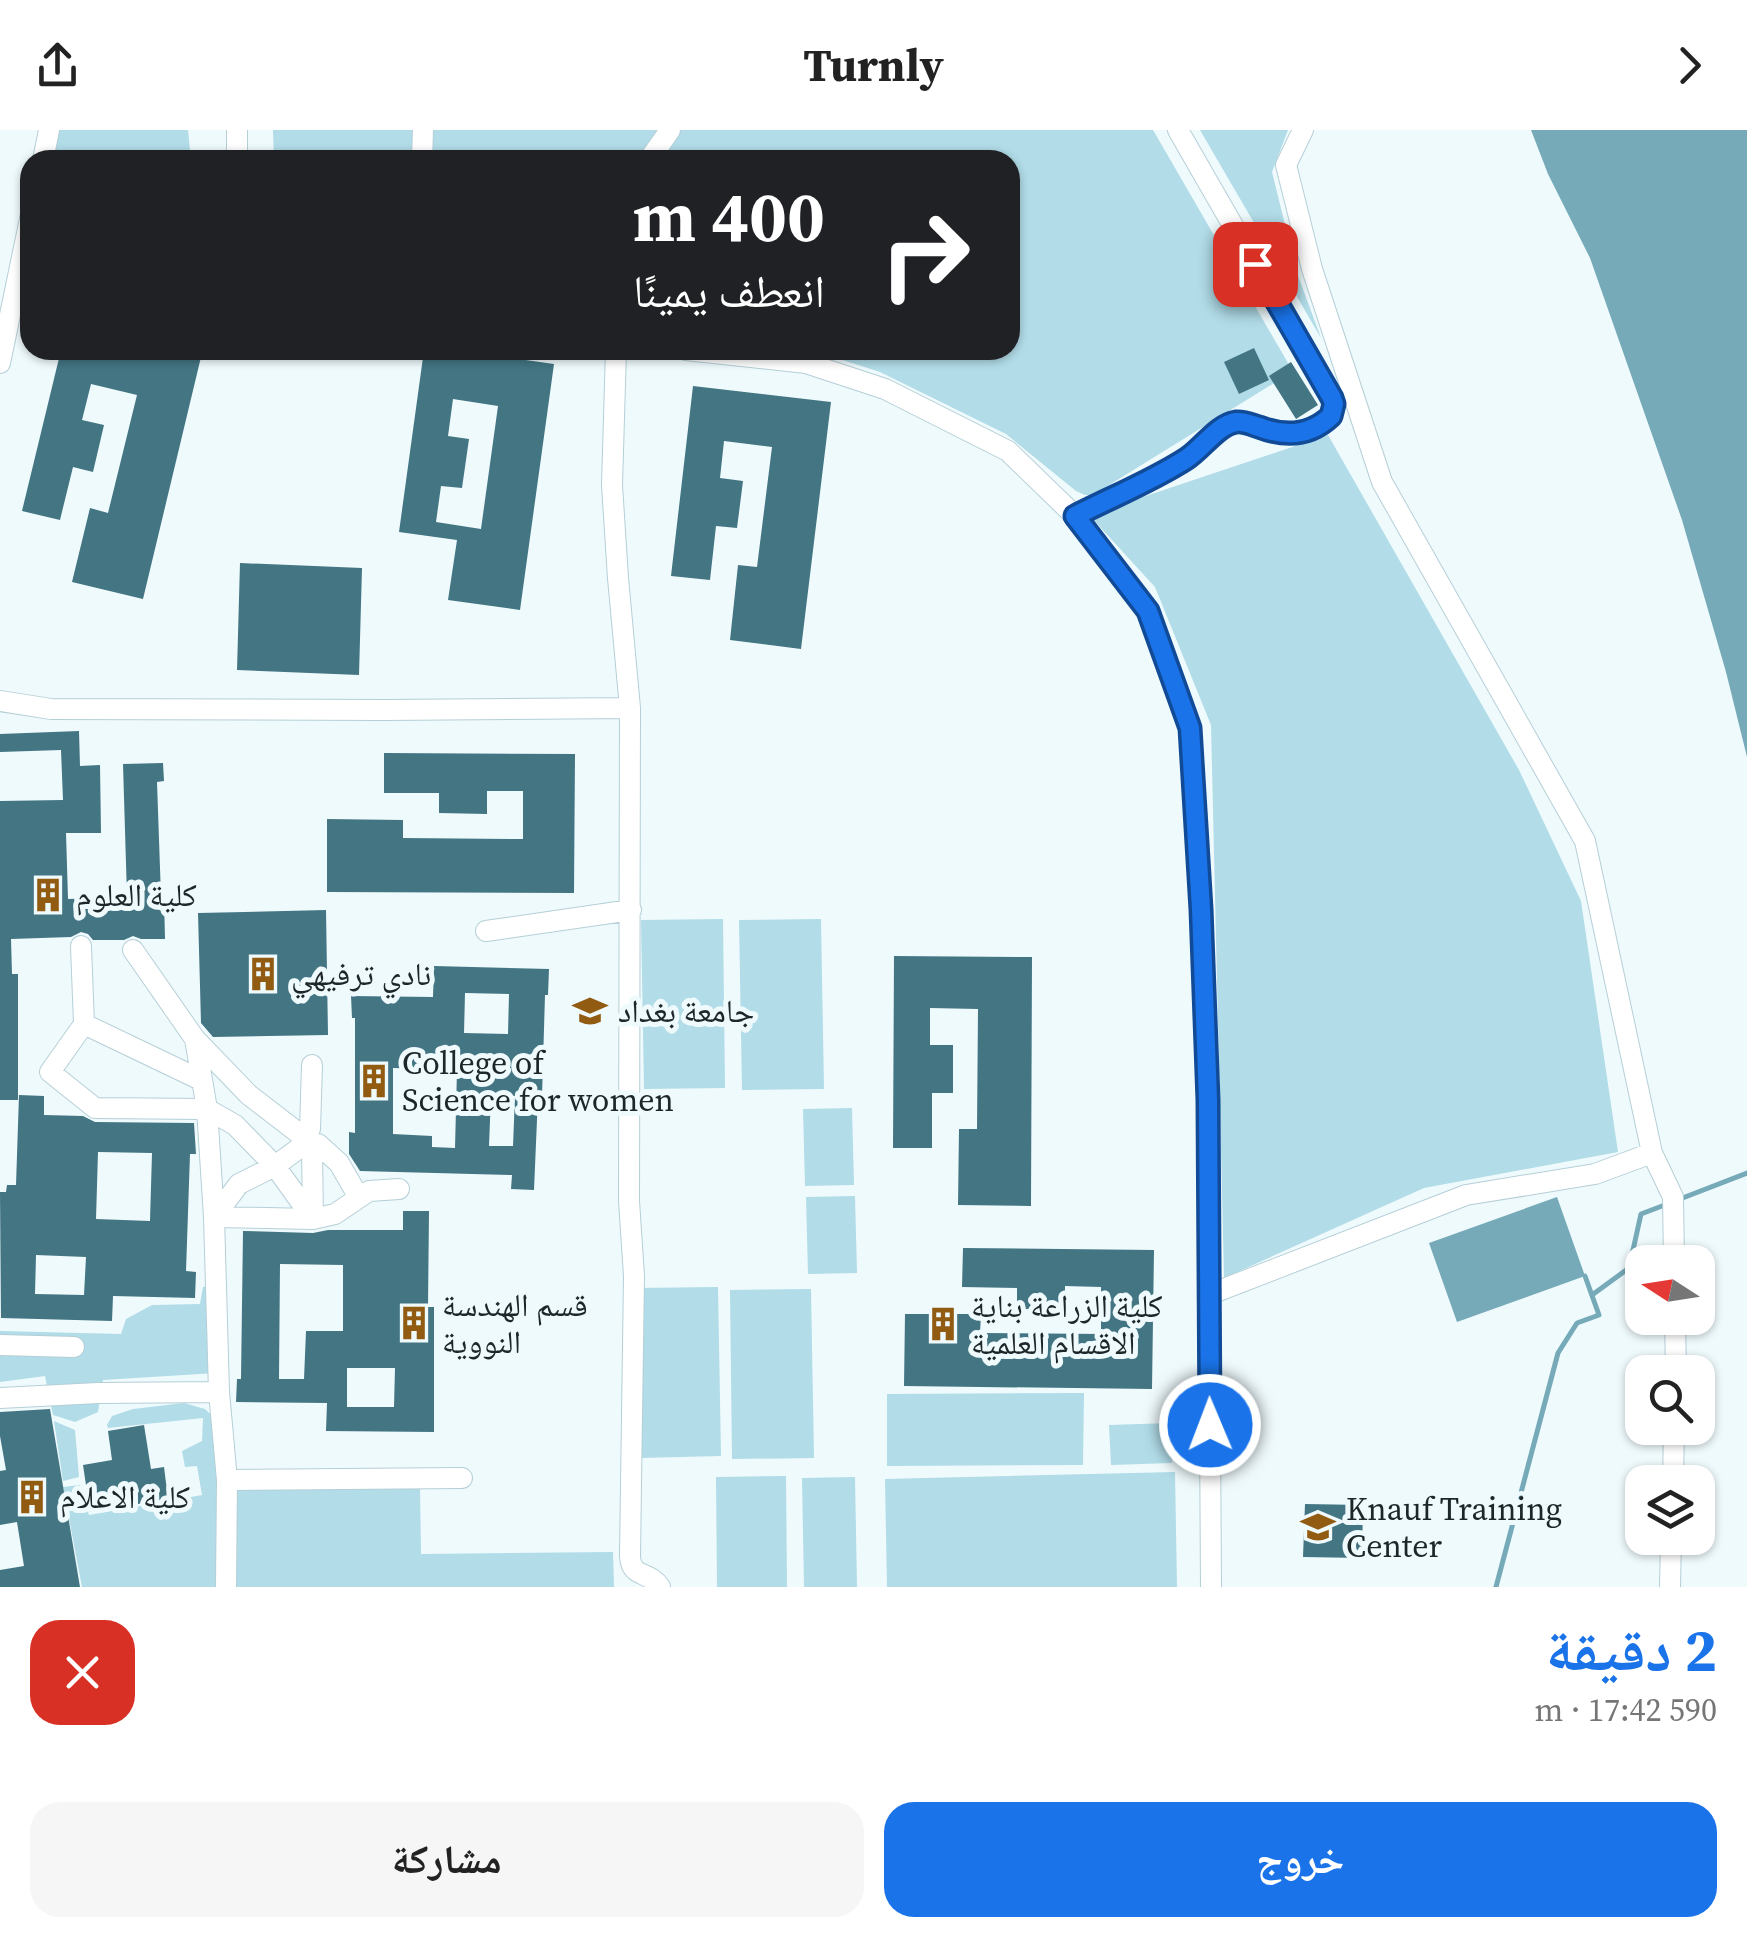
<!DOCTYPE html>
<html lang="ar">
<meta charset="utf-8">
<style>
:root{--surface:#fff;--page:#f6f6f6;--text:#222;--muted:#767676;--accent:#1a73e8}
body{margin:0;font-family:"Source Serif 4","Noto Naskh Arabic",serif;background:var(--page);color:var(--text);direction:rtl;height:100vh;display:flex;flex-direction:column;font-size:38px;white-space:nowrap}
*{box-sizing:border-box;margin:0}
p{font-size:32px;color:var(--muted)}
.icon{flex:none;width:55px;height:55px;fill:none;stroke:currentColor;stroke-width:2;stroke-linecap:round;stroke-linejoin:round}
.map{position:relative;height:1457px;overflow:hidden;direction:ltr}
.drawer{display:flex;flex-direction:column;background:var(--surface);flex:1}
.drawer>*{flex:none}
.banner{position:absolute;left:20px;top:20px;width:1000px;height:210px;border-radius:30px;box-shadow:0 2px 8px #0004;direction:rtl;background:#202124;color:#fff;overflow:hidden}
.needle{width:65px;rotate:282deg}
.buttons{position:absolute;left:1625px;top:1115px;display:grid;gap:20px}
.buttons a{display:grid;place-items:center;width:90px;height:90px;border-radius:20px;background:var(--surface);box-shadow:0 2px 8px #0004;font-size:50px}
.pin{position:absolute;display:grid;place-items:center;width:85px;height:85px;color:#fff;margin:-42px;border-radius:20px;box-shadow:0 5px 15px #0006}
.me{position:absolute;width:110px;margin:-55px;rotate:359deg;stroke-linejoin:round;filter:drop-shadow(0 0 8px #0008)}
.turn{display:flex;align-items:center;gap:35px;height:210px;padding:0 30px;font-size:45px}
.turn .icon{width:130px;height:130px;stroke-width:2.5}
.turn b{display:block;font-size:70px;line-height:85px}
.round{display:grid;place-items:center;flex:none;width:105px;height:105px;border-radius:30px;background:var(--page)}
.head{display:flex;align-items:center;justify-content:space-between;height:170px;padding:0 30px}
h1{font-size:60px;font-weight:700;line-height:75px;color:var(--accent)}
.cta{display:flex;gap:20px;margin-top:auto;padding:20px 30px}
.cta a{flex:1;height:115px;border-radius:30px;background:var(--accent);color:#fff;font-size:40px;font-weight:700;line-height:115px;text-align:center}
.cta a+a{background:var(--page);color:var(--text)}
header{display:flex;justify-content:space-between;align-items:center;height:130px;padding:0 30px;background:var(--surface);font-size:45px;font-weight:700}
.map>svg:first-child{display:block}
.green{fill:#b1dce8}
.water{fill:#76aab8}
.lines{fill:none;stroke-linecap:round;stroke-linejoin:round}
.stream{stroke:#76aab8;stroke-width:5}
.building{fill:#437583;fill-rule:evenodd}
.minor-casing{stroke:#b5cfd7;stroke-width:22}
.minor{stroke:#fff;stroke-width:20}
.route-casing{stroke:#114b97;stroke-width:25}
.route{stroke:#1a73e8;stroke-width:18}
.labels{text-anchor:middle;stroke-width:10;stroke-linejoin:round;paint-order:stroke}
.poi-label{font-size:32px;fill:#1d272a;stroke:#effafd;text-anchor:start}
</style>
<header><svg class="icon" aria-label="forward" viewBox="0 0 24 24"><path d="M9 5l7 7-7 7"/></svg>Turnly<svg class="icon" aria-label="share" viewBox="0 0 24 24"><path d="M12 15V3M7 8l5-5 5 5M5 13v7h14v-7"/></svg></header>
<div class="map">
<svg width="1747" height="1457" viewBox="0 0 1747 1457">
<rect width="100%" height="100%" fill="#effafd"/>
<!-- green -->
<path class="green" d="M57 0H188L191 30H51Z
M273 0H1153L1288 233 1286 242 1279 250 1093 365H1085L1076 361 1006 304 880 242 811 220H1010V30H274Z
M1200 0H1288L1272 42 1297 143 1321 208Z
M1328 305 1519 640 1581 771 1618 1022 1424 1058 1224 1148 1211 595 1155 457 1089 385Z
M723 789 725 958 644 959 641 790Z
M821 789 824 959 742 960 739 790Z
M852 978 854 1055 805 1056 803 979Z
M855 1066 857 1143 808 1144 806 1067Z
M214 1155 216 1243 103 1250 98 1282 75 1292 53 1285 45 1246 0 1252V1201L121 1204 126 1189 152 1175 200 1174 203 1157Z
M718 1157 721 1326 639 1328 636 1158Z
M811 1159 814 1328 732 1329 730 1160Z
M1084 1263 1083 1335 887 1336V1264Z
M184 1273 205 1279 223 1296 219 1457H82L63 1357 80 1355 89 1385 202 1365 197 1336 185 1337 182 1321 202 1311 203 1288 108 1298 107 1295 112 1286 133 1279Z
M54 1291 75 1300 79 1347 63 1351Z
M1171 1293 1172 1333 1111 1335 1109 1295Z
M1175 1342 1177 1457H887L885 1349Z
M786 1346 787 1457H717L716 1347Z
M855 1347 857 1457H804L802 1348Z
M420 1356 421 1424 613 1422 614 1457H235V1358Z"/>
<!-- water -->
<path class="water" d="M1531 0H1747V627L1726 542 1682 390 1590 128 1548 44Z
M1557 1067 1585 1146 1457 1192 1429 1113Z"/>
<g class="lines">
<!-- stream -->
<path class="stream" d="M1680 1069 1747 1043
M1592 1165 1629 1138 1641 1084 1670 1073
M1496 1457 1558 1223 1577 1193 1599 1185 1585 1146"/>
</g>
<!-- building -->
<path class="building" d="M1254 218 1269 250 1239 264 1224 232Z
M61 220H171L201 227 143 469 72 452 90 378 108 383 137 265 91 254 82 290 104 295 93 342 73 337 60 390 22 381Z
M424 220H453L554 234 520 480 448 470 457 410 399 402ZM453 269 498 276 481 399 436 392 441 356 462 358 469 309 448 306Z
M1291 232 1318 275 1296 289 1269 246Z
M693 256 831 272 801 519 730 510 738 435 757 437 772 317 724 311 720 348 743 351 737 398 716 396 710 450 671 446Z
M240 433 362 438 359 545 237 540Z
M79 601 80 636 100 635 101 703H66L68 769 127 767 123 634 163 633 164 651 157 652 161 767 164 766 165 809H141L133 806 124 810H93L88 804 81 802 71 807 11 809 12 844H18V970H0V671L63 670 61 620 0 622V604Z
M384 623 575 624 574 763 327 762V689L403 690V708L523 709V661H487V684L439 683V663H384Z
M326 780 328 905 213 907 201 893 198 783Z
M894 826 1032 827 1031 1076 958 1075 959 999H977L978 879 930 878V915H953V963H932V1018H893Z
M434 836 549 839 548 865H545L542 967 538 966 534 1060 511 1059 512 1045 360 1041 349 1024V1002L355 1003V888H352L351 866 433 867ZM465 863 509 864 508 904 464 903ZM393 938 457 940 455 1018 432 1017V1006L393 1004ZM491 965 515 966 513 1016H489Z
M19 965 44 966V985L83 986 95 992 194 993 196 1024H190L186 1141 196 1142 195 1168 113 1166 112 1191 1 1188 0 1062H6L7 1055H16ZM98 1022 152 1023 150 1091 96 1089ZM36 1125 86 1127 84 1165 35 1164Z
M403 1081H429L428 1177H434V1302L326 1301 327 1273 236 1272 237 1249H241L243 1101 313 1103 328 1100H403ZM280 1134 343 1135V1201H306L304 1249H279ZM347 1238H395L394 1277H347Z
M963 1118 1154 1120 1152 1259 904 1256 905 1184H981L980 1203 1101 1204V1157L1065 1156V1179H1017V1158L962 1157Z
M50 1279 80 1457H0V1440L24 1436 17 1392 0 1395V1341L6 1340 0 1306V1282Z
M144 1295 151 1339 164 1337 168 1369 90 1382 83 1335 112 1330 108 1301Z
M1305 1374 1363 1375 1362 1428 1303 1427Z"/>
<g class="lines">
<!-- minor casing -->
<g class="minor-casing">
<path id="minor" d="M237 0V30
M1303 0 1286 35 1312 139 1382 352 1585 711 1652 1023 1673 1067 1674 1132
M43 30 49 0
M422 30 423 0
M649 30 670 0
M616 220 612 355 618 448 630 578 629 1071 634 1146 630 1426C631 1449 649 1440 660 1457
M686 220 806 233 885 259 1008 321 1075 386 1148 481 1190 598 1201 779 1208 970 1211 1457
M0 233 30 89
M1075 386C1111 368 1150 351 1185 330 1202 320 1215 297 1234 293 1244 290 1253 296 1263 299 1284 306 1304 305 1322 294 1333 287 1335 280 1332 268L1178 0
M0 571 51 579 384 580 630 578
M486 801 631 780
M81 816 84 894 50 942 95 978 207 979 235 995 275 1036 313 1089
M133 820 195 909 207 979 214 1087 219 1262
M84 894 201 950
M195 909 249 965 301 1005
M310 999 312 935
M318 1014 339 1033 358 1066
M312 1019 313 1089
M214 1087 313 1089 335 1084 369 1061 399 1059
M214 1087 239 1054 275 1036 302 1016
M1208 1165 1466 1065 1595 1044 1652 1023
M1675 1188 1676 1242
M0 1215 74 1217
M0 1268 98 1263 219 1262 227 1350 462 1348
M1673 1352 1674 1298
M226 1457 227 1350
M1670 1457 1671 1408"/>
</g>
<!-- minor -->
<use href="#minor" class="minor"/>
</g>
<g class="lines">
<!-- route casing -->
<g class="route-casing">
<path id="route" d="M1210 1295 1208 970 1201 779 1190 598 1148 481 1075 386C1112 367 1152 351 1186 329 1202 319 1217 295 1236 292 1244 291 1252 295 1259 297 1285 307 1310 306 1331 286L1334 274 1332 268 1255 134"/>
</g>
<!-- route -->
<use href="#route" class="route"/>
</g>
<!-- icons -->
<defs>
<g id="building-bare" transform="scale(2.7)"><path d="M-4-6H4V6H1V3H-1V6H-4ZM-2.5-4.3h1.7v1.8h-1.7ZM.8-4.3h1.7v1.8H.8ZM-2.5-1h1.7V.8h-1.7ZM.8-1h1.7V.8H.8Z" fill="#915b11" stroke="#effafd" stroke-width="2.5" paint-order="stroke"/></g>
<g id="university-bare" transform="scale(2.7)"><path d="M0-5L7-2L0 1L-7-2ZM-4 1L0 2.5L4 1V4Q0 6-4 4Z" fill="#915b11" stroke="#effafd" stroke-width="2.5" paint-order="stroke"/></g>
<g id="school-bare" transform="scale(2.7)"><path d="M0-5L7-2L0 1L-7-2ZM-4 1L0 2.5L4 1V4Q0 6-4 4Z" fill="#915b11" stroke="#effafd" stroke-width="2.5" paint-order="stroke"/></g>
</defs>
<g fill-rule="evenodd">
<use href="#building-bare" x="48" y="765"/>
<use href="#building-bare" x="263" y="844"/>
<use href="#university-bare" x="590" y="881"/>
<use href="#building-bare" x="374" y="951"/>
<use href="#building-bare" x="414" y="1193"/>
<use href="#building-bare" x="943" y="1194"/>
<use href="#building-bare" x="32" y="1367"/>
<use href="#school-bare" x="1318" y="1397"/>
</g>
<g class="labels">
<!-- poi labels -->
<g class="poi-label">
<text x="76" y="776">كلية العلوم</text>
<text x="291" y="855">نادي ترفيهي</text>
<text x="618" y="892">جامعة بغداد</text>
<text x="402" y="944">College of<tspan x="402" dy="37">Science for women</tspan></text>
<text x="442" y="1186">قسم الهندسة<tspan x="442" dy="37">النووية</tspan></text>
<text x="971" y="1187">كلية الزراعة بناية<tspan x="971" dy="37">الاقسام العلمية</tspan></text>
<text x="60" y="1378">كلية الاعلام</text>
<text x="1346" y="1390">Knauf Training<tspan x="1346" dy="37">Center</tspan></text>
</g>
</g>
</svg>
<div class="buttons">
<a><svg class="needle" viewBox="-14 -14 28 28"><path d="M0-13l5 13h-10z" fill="#e53935"/><path d="M0 13l5-13h-10z" fill="#767676"/></svg></a>
<a><svg class="icon" aria-label="search" viewBox="0 0 24 24"><circle cx="10" cy="10" r="6"/><path d="M15 15l6 6"/></svg></a>
<a><svg class="icon" aria-label="layers" viewBox="0 0 24 24"><path d="M12 4l9 5-9 5-9-5zM3 14l9 5 9-5"/></svg></a>
</div>
<div class="pin" style="left:1255px;top:134px;background:#d93025"><svg class="icon" aria-label="arrive" viewBox="0 0 24 24"><path d="M6 21V4h12l-3 4 3 4H6"/></svg></div>
<svg class="me" style="left:1210px;top:1295px" viewBox="-20 -20 40 40"><circle r="17" fill="#1a73e8" stroke="#fff" stroke-width="3"/><path d="M0-11L8 9 0 5-8 9z" fill="#fff"/></svg>
<div class="banner">
<div class="turn"><svg class="icon" aria-label="right" viewBox="0 0 24 24"><path d="M7 20v-9h11M14 6l5 5-5 5"/></svg><div><b>400 m</b>انعطف يمينًا</div></div>
</div>
</div>
<section class="drawer">
<div class="head"><div><h1>2 دقيقة</h1><p>590 m · 17:42</p></div><a class="round" style="background:#d93025;color:#fff"><svg class="icon" aria-label="close" viewBox="0 0 24 24"><path d="M6 6l12 12M18 6L6 18"/></svg></a></div>
<div class="cta"><a>خروج</a><a>مشاركة</a></div>
</section>
